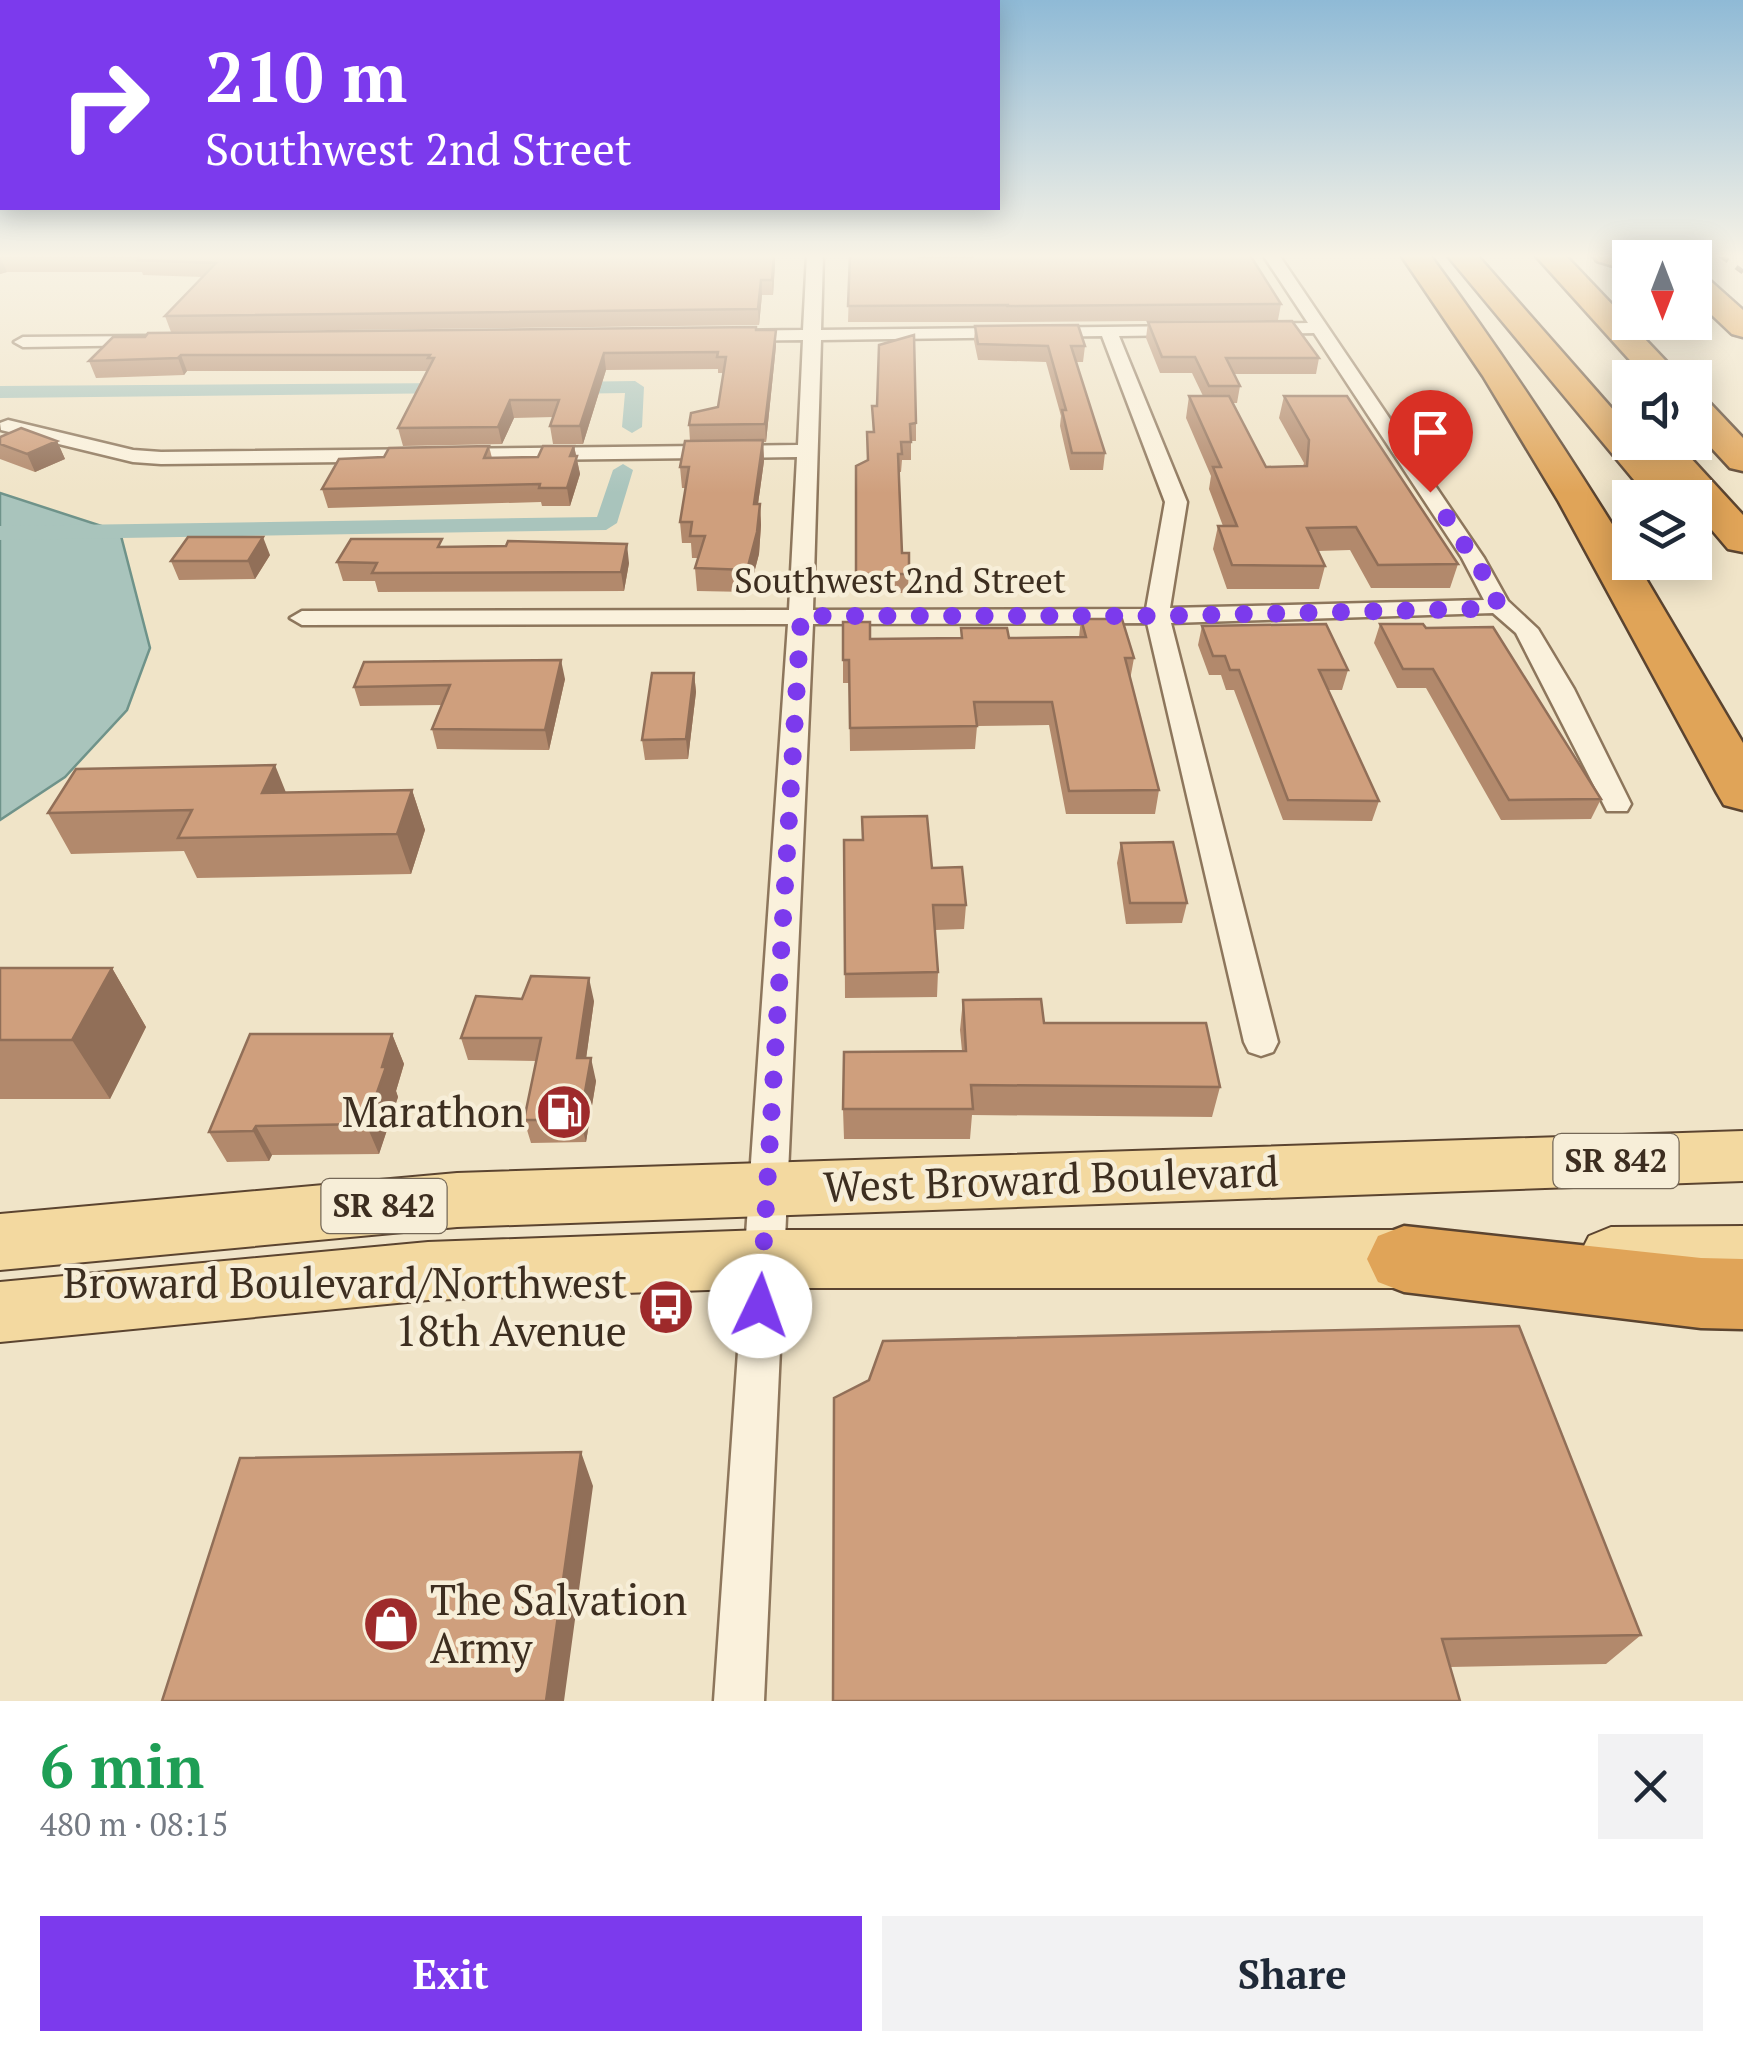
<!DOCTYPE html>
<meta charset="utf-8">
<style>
:root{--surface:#fff;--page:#f2f2f3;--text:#1f2937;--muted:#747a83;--accent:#7c3aed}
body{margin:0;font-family:"PT Serif",serif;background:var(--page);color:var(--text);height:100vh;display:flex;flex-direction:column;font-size:38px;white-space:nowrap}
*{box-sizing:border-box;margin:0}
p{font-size:32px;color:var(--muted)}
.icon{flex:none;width:55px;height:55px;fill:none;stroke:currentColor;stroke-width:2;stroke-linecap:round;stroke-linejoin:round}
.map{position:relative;height:1701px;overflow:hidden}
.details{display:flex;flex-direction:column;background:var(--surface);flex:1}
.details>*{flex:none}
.hud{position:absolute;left:0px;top:0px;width:1000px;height:210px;box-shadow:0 5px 25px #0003;background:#7c3aed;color:#fff;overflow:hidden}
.needle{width:65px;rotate:180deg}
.buttons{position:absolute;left:1612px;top:240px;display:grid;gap:20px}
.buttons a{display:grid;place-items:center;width:100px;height:100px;border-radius:0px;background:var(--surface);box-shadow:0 5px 25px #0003;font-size:50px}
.pin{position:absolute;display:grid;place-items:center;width:85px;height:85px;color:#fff;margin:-102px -42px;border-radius:50% 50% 50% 0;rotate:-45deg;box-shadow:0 0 10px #0007}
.pin .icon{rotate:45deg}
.me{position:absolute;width:110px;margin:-55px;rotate:3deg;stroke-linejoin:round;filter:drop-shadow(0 0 8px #0008)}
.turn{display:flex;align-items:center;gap:35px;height:210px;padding:0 40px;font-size:45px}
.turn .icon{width:130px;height:130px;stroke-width:2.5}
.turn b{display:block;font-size:70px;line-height:85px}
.round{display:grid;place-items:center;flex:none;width:105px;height:105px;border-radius:0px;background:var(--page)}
.headline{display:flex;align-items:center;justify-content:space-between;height:170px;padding:0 40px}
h1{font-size:60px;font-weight:700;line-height:75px;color:#1e9e55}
.button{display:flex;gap:20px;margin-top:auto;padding:20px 40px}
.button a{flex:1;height:115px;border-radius:0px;background:var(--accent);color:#fff;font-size:40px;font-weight:700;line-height:115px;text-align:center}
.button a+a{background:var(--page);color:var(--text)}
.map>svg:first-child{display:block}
.water{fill:#a9c4bc;stroke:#6f938a;stroke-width:2.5}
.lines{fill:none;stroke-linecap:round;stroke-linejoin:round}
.canal{fill:#a9c4bc;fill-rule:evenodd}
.street-casing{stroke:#8d765c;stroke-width:5}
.primary-casing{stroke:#5b4430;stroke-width:4}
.highway-casing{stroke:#5b4430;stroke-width:5}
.street{fill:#faf1dc;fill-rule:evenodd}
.primary{fill:#f3d9a0;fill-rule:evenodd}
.highway{fill:#e0a458;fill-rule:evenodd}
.rail{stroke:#3d2e20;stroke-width:5;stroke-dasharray:10 10;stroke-linecap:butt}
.wall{fill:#b2896c}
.shaded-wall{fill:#916f58}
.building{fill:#cf9f7d;stroke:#916f58;stroke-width:2.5}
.route{stroke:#7c3aed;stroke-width:18;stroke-dasharray:0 32.4}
.labels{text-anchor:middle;stroke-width:9;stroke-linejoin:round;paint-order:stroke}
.shield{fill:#f7eed8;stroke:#756857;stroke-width:2.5}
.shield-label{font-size:32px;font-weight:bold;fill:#3d2e20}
.street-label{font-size:35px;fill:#3d2e20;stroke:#f7eed8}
.near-poi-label{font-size:42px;fill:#3d2e20;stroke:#f7eed8;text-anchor:end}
.near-street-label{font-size:42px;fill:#3d2e20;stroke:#f7eed8}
</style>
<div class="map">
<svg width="1743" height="1701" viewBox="0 0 1743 1701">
<rect width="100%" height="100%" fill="#f0e4c8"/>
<!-- water -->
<path class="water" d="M0 493 120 532 150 648 127 710 65 777 0 820Z"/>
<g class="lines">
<!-- canal -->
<path class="canal" d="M635 381 644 387 642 427 632 433 622 427 625 393 563 394 554 388 563 382Z
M457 383 464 385V393L0 398V386Z
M623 464 633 470 617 523 606 530 0 540V526L597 517 613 470Z"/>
<!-- street casing -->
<g class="street-casing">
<path id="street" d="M807 255H823L821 330 1191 326V334L1185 335 1119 336 1187 502 1170 608 1484 600 1462 558 1314 333 1256 334 1247 329 1256 324 1308 323 1263 255H1279L1484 558 1508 601 1538 629 1574 689 1631 804 1627 811H1607L1516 633 1493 613 1171 623 1278 1042 1273 1052 1261 1056 1249 1052 1244 1042 1147 623 813 624 764 1701H714L788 624 302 625 290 618 302 611 789 610 797 457 161 464 133 462 1 430 0 423 8 420 133 450 161 452 798 445 803 340 736 341 727 336 736 331 803 330ZM1102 336 1165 502 1146 609 813 610 821 340Z
M150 336 159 341 156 345 23 347 14 342 23 337Z"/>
</g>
<!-- primary casing -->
<g class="primary-casing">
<path id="primary" d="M1743 1131V1181L457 1227 0 1270V1214L457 1173Z
M1743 1226V1282L1611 1285 1589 1276 1579 1256 1589 1236 1611 1227Z
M763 1230H1429L1451 1239 1461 1259 1451 1279 1429 1288H763L428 1300 0 1342V1282L428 1242Z"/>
</g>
<!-- highway casing -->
<g class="highway-casing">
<path id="highway" d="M1401 255H1430C1501 351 1567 451 1630 553V562H1636L1743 743V810L1724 805 1717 793 1559 502 1483 376Z
M1447 255H1477L1630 429V442H1676L1743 515V552L1728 549 1695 510V498H1649Z
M1535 255H1565L1682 378H1646Z
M1593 255H1638L1641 258H1630V271L1597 261Z
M1695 274 1706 277 1743 310V337L1732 334 1695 299Z
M1695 398 1708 401 1743 438V471L1730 468 1695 430Z
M1404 1226 1701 1258 1743 1259V1329L1701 1328 1404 1292 1378 1282 1367 1259 1378 1236Z"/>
</g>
<!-- street -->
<use href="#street" class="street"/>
<!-- primary -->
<use href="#primary" class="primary"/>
<!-- highway -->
<use href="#highway" class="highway"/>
<!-- rail -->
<path class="rail" d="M1720 255 1743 272"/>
</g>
<!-- wall -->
<path class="wall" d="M0 255 775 264 773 295H762L759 325 171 332 165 316 202 277 143 275 142 272H7L0 274Z
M850 255 918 257H970L969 255H1250L1281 304 1278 320 1005 322H848Z
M1148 322 1319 358 1316 374H1234L1240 386 1237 403H1233L1266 467 1303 466 1304 463 1279 418 1284 396 1458 564 1450 588H1371L1350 550 1318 551 1325 566 1319 589H1227L1213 549 1218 526H1223L1209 489 1211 476 1186 418 1189 396H1203L1192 373H1160L1146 338Z
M975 326 1085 346 1083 362H1076L1105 453 1103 470H1070L1060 426 1061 416 1046 362 978 360 974 341Z
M757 330 776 346 766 442H763L764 461 758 504H760L761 525 759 554 749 592 697 591 695 568 698 558H692L691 543H682L680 522 686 488H682L680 467 690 441 689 425 718 407 724 373H718V369L606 370 583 444H553L550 426 553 417 514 418 502 444 403 446 398 428 427 371H187L184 375 96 378 89 361 113 337Z
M872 406 916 423V441H911V460H902L901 472H899L902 553H909L908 593H857L856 466 868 460 873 432Z
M0 437 57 441 65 459 35 472 0 459Z
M489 446 492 458 538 457 574 446 580 474 570 506H542L541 502 328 508 322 489 384 457Z
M444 547 629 563 624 591 378 592 375 581H343L337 562Z
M270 555 255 579 179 580 171 561Z
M1081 619 1134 658 1130 680 1159 790 1155 814H1066L1049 725 977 726 975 749 850 751 849 683H843V622L870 639 961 638V628L1009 638 1079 637Z
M1380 624 1426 628 1601 799 1591 819 1501 820 1426 688H1397L1374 643Z
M1202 626 1348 670 1342 690H1328L1379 801 1372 821 1283 820 1234 690H1226L1221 675H1209L1198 645Z
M694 673 696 692 688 759 645 760 642 740Z
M565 679 549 750 437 749 432 729 442 705 360 706 354 687Z
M412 790 425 830 411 874 197 878 184 851 71 854 48 813 286 793Z
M844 840 932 868 966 905 964 929 935 930 938 972 937 997 845 998Z
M1121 843 1187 903 1182 923 1126 924 1117 863Z
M0 968H112L146 1027 110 1099H0Z
M522 999 594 1001 586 1058 596 1081 586 1142 531 1143 524 1120 537 1061 468 1060 461 1038Z
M963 1000 1044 1023 1220 1087 1212 1117 972 1115 970 1139H844L843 1109 962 1051 960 1030Z
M392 1034 404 1064 396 1091 398 1097 379 1154 272 1155 269 1161 227 1162 209 1132Z
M834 1398 1641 1635 1606 1664 1450 1667Z"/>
<!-- shaded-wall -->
<path class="shaded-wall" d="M774 255 775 264 773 295 772 280Z
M0 257 7 272 0 274Z
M761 280 762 295 759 325 758 309Z
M776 330V346L766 442 765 424Z
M604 353 606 370 583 444 580 426Z
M181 355 187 371 184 375 178 358Z
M510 400 514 418 502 444 498 427Z
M763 440 764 461 755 525 754 504Z
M57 441 65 459 35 472 27 454Z
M574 446 580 474 570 506 567 488 570 456Z
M760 504 761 525 759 554 749 592 747 570Z
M263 537 270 555 255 579 248 561Z
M627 544 629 563 624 591 621 572Z
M561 660 565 679 549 750 545 730Z
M694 673 696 692 688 759 686 739Z
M275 765 291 805 262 793Z
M412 790 425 830 411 874 397 834Z
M112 968 146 1027 110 1099 72 1040Z
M589 978 594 1001 583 1081 577 1058Z
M392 1034 404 1064 396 1091 398 1097 379 1154 366 1124Z
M591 1058 596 1081 586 1142 580 1120Z
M256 1126 272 1155 269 1161 253 1131Z
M581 1452 593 1486 564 1701H546Z"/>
<!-- building -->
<path class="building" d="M0 255H774L772 280H761L758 309 165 316 216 263 138 260 140 257H0Z
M850 255H918V257H973V255H1250L1281 304 1006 306 1009 305 848 306Z
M1292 321 1319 358H1226L1240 386H1209L1195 357H1162L1148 322Z
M1078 325 1085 346H1071L1105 453H1072L1062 410H1066L1048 346 978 344 975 326Z
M756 327V330H776L765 424 689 425 691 413 718 407 726 357H717L718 352 604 353 580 426H550L559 400H510L498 427 398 428 434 358H428L430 355H181L178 358 89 361 113 337H145L148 333Z
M914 335 916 423 910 424 911 442H901L902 454H898L902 553H909V574H856V466L868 460 867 432H874L872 406H877L879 345Z
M1189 396H1229L1266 467 1307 466 1309 440 1284 396H1347L1458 564 1378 565 1356 527 1307 528 1325 566 1232 565 1218 526H1237L1213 467H1221Z
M21 428 57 441 27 454 0 444V437Z
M763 440 754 504H760L757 532 747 570 695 568 705 536H690L692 522H680L689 467H680L685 441Z
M489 446 484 458 538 457 543 446H574L570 456H577L567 488H539L540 484 322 489 339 459 384 457 389 448Z
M188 537H263L248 561H171Z
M351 539H442L438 547 506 546 508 541 627 544 621 572 372 573 377 563 337 562Z
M1081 619H1122L1134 658H1125L1159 790 1069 791 1052 702H974L977 726 850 728 849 660H843V622H870V639L962 638 961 628H1007L1009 638 1086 637Z
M1326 624 1348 670H1319L1379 801 1288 800 1239 670H1230L1225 656H1213L1202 626Z
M1380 624H1423L1426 628 1493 627 1601 799 1509 800 1433 669H1403Z
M561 660 545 730 432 729 450 685 354 687 364 662Z
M652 673H694L686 739 642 740Z
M275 765 262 793 412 790 397 834 178 838 192 810 48 813 76 769Z
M927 816 932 868 962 867 966 905H933L938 972 845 974 844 840H863L862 817Z
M1173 842 1187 903H1130L1121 843Z
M0 968H112L72 1040H0Z
M531 976 589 978 577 1058H591L580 1120H524L541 1038H461L476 996 522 999Z
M1041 999 1044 1023H1206L1220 1087 971 1085 973 1109H843L844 1052 966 1051 963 1000Z
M250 1034H392L382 1067H386L366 1124 256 1126 253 1131 209 1132Z
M1519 1326 1641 1635 1442 1639 1460 1701H833L834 1398 869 1380 883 1341Z
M581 1452 546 1701H162L240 1458Z"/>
<!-- sky -->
<linearGradient id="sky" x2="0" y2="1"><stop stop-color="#8fbad6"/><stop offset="0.52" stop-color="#f8f3e6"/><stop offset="1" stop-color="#f8f3e6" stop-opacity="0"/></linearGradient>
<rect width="1743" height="493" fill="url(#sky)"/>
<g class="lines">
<!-- route -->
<path class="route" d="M760 1306 801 616H1157L1475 609 1498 605 1492 587 1430 492"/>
</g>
<!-- icons -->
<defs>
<g id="fuel-disc" transform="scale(2.875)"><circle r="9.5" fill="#9e2a2b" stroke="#f7eed8"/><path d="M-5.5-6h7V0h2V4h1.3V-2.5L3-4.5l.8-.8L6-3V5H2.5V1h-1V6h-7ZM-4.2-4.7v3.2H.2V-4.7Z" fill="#fff"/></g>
<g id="bus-disc" transform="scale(2.875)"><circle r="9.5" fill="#9e2a2b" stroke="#f7eed8"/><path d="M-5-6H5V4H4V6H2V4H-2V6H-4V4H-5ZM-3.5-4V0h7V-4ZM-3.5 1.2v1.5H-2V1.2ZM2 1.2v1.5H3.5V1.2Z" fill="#fff"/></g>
<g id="shop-disc" transform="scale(2.875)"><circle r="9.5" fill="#9e2a2b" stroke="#f7eed8"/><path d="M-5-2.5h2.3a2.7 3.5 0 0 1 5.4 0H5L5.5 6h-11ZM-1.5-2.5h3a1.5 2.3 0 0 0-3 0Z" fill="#fff"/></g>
</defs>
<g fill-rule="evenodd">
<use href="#fuel-disc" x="564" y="1112"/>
<use href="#bus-disc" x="666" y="1307"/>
<use href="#shop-disc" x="391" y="1624"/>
</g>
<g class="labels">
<!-- shield labels -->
<g class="shield">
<rect x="1553.5" y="1134" width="125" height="54" rx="8"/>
<rect x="321.5" y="1179" width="125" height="54" rx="8"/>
</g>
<g class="shield-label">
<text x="1616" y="1172">SR 842</text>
<text x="384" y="1217">SR 842</text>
</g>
<!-- street labels -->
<g class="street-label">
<text x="900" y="593">Southwest 2nd Street</text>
</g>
<!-- near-poi labels -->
<g class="near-poi-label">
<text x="525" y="1127">Marathon</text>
<text x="627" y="1298">Broward Boulevard/Northwest<tspan x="627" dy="48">18th Avenue</tspan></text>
<text x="430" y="1615" text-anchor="start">The Salvation<tspan x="430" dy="48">Army</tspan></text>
</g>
<!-- near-street labels -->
<g class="near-street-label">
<text transform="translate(1051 1179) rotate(-2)" y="15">West Broward Boulevard</text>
</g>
</g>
</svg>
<div class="buttons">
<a><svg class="needle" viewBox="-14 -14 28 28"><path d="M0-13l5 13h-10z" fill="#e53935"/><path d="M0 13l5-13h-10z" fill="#747a83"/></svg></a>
<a><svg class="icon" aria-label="sound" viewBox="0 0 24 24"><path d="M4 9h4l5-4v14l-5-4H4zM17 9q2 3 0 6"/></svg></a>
<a><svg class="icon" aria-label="layers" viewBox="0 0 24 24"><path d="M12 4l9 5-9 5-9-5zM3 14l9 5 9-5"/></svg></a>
</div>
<div class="pin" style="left:1430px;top:492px;background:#d93025"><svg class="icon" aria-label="arrive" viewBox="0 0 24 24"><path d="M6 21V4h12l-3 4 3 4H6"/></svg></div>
<svg class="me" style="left:760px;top:1306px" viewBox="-20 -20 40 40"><circle r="19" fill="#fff"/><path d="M0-13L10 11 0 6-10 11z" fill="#7c3aed"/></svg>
<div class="hud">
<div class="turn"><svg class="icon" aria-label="right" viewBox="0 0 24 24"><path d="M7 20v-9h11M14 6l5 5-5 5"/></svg><div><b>210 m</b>Southwest 2nd Street</div></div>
</div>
</div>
<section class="details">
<div class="headline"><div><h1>6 min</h1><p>480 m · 08:15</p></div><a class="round"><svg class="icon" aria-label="close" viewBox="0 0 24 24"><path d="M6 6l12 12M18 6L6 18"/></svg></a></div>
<div class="button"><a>Exit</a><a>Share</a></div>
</section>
